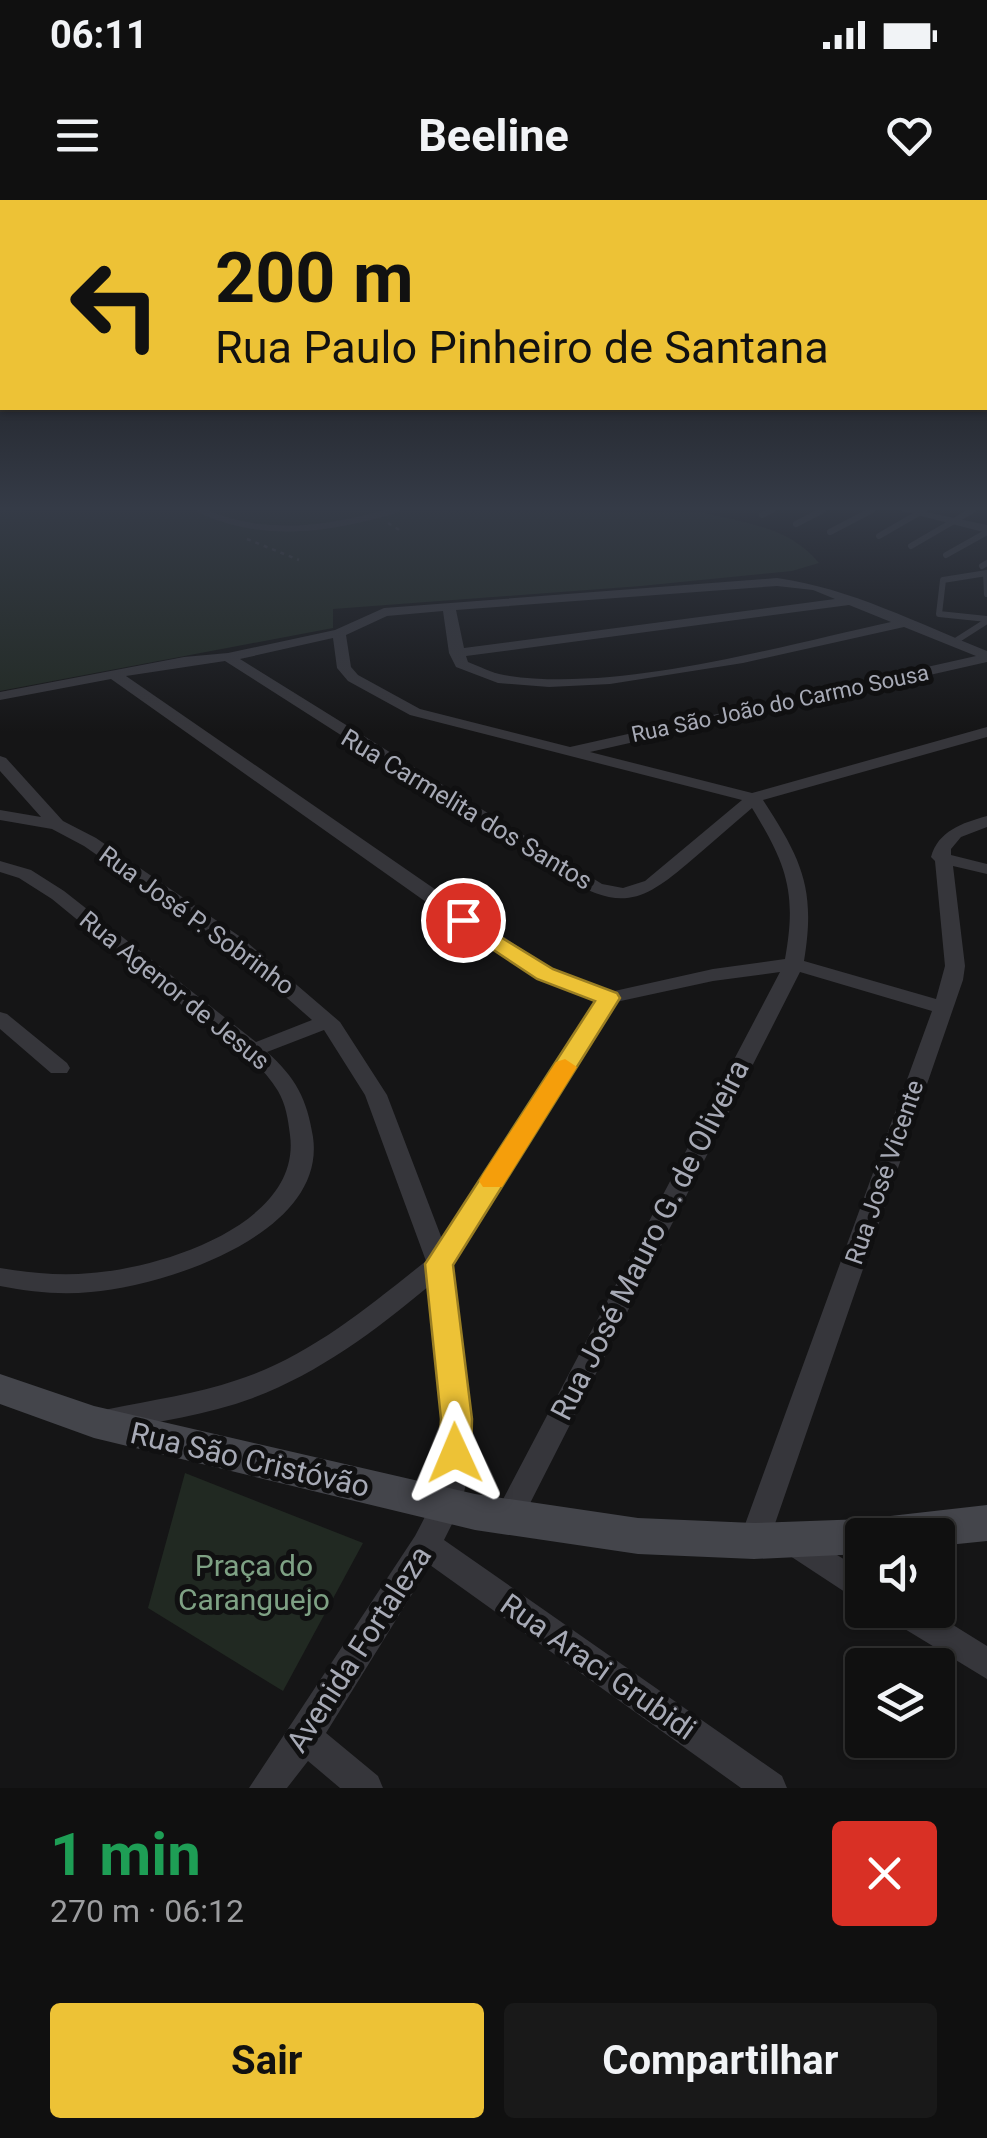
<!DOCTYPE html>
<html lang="pt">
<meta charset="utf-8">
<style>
:root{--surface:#101010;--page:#191919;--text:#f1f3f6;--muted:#9c9d9f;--line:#303030;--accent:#edc236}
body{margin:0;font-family:Roboto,sans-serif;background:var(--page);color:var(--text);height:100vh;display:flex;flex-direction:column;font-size:38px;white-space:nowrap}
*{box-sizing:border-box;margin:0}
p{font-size:32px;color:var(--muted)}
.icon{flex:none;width:55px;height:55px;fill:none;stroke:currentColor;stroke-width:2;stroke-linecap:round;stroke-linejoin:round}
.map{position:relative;height:1588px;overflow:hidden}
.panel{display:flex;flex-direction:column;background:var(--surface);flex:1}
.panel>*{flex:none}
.top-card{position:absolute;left:0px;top:0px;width:988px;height:210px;box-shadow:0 2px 8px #0004,0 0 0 2px var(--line);background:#edc236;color:#111;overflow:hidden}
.controls{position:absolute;left:845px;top:1318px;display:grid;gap:20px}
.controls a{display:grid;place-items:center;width:110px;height:110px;border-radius:10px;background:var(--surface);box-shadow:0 2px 8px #0004,0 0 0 2px var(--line);font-size:50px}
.pin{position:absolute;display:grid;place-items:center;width:85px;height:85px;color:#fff;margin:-42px;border:5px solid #fff;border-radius:50%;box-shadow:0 2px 10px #0007}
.me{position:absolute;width:110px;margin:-55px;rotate:359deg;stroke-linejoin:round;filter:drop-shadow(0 0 8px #0008)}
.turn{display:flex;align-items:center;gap:35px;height:210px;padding:0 50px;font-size:45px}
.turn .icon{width:130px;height:130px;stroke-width:2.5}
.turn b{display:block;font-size:70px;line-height:85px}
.round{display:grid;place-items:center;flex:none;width:105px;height:105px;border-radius:10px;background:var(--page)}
.headline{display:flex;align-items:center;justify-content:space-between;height:170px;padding:0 50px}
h1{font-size:60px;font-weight:700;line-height:75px;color:#1e9e55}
.action{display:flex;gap:20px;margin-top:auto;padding:20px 50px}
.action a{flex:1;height:115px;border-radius:10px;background:var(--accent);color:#111;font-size:40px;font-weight:700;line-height:115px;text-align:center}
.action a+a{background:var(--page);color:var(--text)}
.status{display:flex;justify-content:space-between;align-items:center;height:70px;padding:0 50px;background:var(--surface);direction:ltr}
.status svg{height:28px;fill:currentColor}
header{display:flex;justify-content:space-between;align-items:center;height:130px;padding:0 50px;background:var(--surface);font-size:45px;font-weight:700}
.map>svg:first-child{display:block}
.green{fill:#212922}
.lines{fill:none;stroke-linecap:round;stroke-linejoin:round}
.path{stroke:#3c3d42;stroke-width:2.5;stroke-dasharray:4 5;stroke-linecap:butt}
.lane{stroke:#36363b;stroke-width:6}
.street{fill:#36363b;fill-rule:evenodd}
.secondary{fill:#44454b;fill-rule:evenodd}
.route{fill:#edc236;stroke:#9a7e23;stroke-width:2.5}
.slow{fill:#f59e0b}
.labels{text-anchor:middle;stroke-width:10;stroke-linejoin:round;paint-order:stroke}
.far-street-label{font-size:22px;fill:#a7aab6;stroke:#101011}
.street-label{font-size:25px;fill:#a7aab6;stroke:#101011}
.near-street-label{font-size:30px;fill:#a7aab6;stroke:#101011}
.near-park-label{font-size:30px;fill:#7ea184;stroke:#101011}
</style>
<div class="status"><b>06:11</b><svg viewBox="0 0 49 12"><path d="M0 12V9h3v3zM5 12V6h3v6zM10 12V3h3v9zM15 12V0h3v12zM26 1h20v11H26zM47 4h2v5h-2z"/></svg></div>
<header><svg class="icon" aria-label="menu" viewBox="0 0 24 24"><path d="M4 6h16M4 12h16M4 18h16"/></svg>Beeline<svg class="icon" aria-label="heart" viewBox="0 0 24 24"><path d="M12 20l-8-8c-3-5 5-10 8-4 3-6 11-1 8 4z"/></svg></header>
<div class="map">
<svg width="987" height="1588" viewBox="0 0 987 1588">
<rect width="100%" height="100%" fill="#151516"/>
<!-- green -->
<path class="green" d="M0 310 700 312C745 323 788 326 819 363L792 371 641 386 333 409V428L0 491Z
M185 1273 363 1343 283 1491 148 1408Z"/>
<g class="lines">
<!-- path -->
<path class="path" d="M388 323 401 331
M247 339 299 360"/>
<!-- lane -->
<path class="lane" d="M200 310C264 340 330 329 396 310
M762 315 772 310
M796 324 823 310
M830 332 872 310
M879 336 924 310
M911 346 973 310
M946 355 987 332
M982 366 987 363
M986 373 987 394
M987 373 943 380 939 414 987 419
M954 442 987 421"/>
<!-- street -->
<path class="street" d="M898 310H917L987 325V333Z
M777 378C850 388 919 424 987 451V462L590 552 752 593 987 527V537L763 600C802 660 816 689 804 761L936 799 945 766 935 661 931 657C938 631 962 623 987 616V627L961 637 951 649V655L987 664V674L953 666 965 766 963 780 769 1341 765 1350 754 1354 743 1350 739 1341 932 811 800 772 519 1325 509 1329 499 1325 494 1316 499 1307 780 772 713 781 616 802 451 1065 470 1219 467 1279 461 1306 444 1340 782 1576 787 1588H741L430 1365 326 1533 378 1576 383 1588H340L308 1561 287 1588H249L415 1336C425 1317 435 1299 439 1279 449 1216 435 1149 429 1086 375 1131 319 1173 253 1198 207 1215 157 1222 109 1231L99 1228 95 1220 99 1212 109 1209C152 1200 196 1194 237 1180 309 1157 368 1107 426 1061L365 895 324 830 267 852C296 878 307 899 313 937 327 1034 165 1086 91 1092 60 1095 31 1092 0 1086V1068C31 1073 60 1076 91 1073 161 1068 302 1024 290 935 288 919 286 905 278 891 255 854 215 832 182 805 138 770 95 734 52 699L19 678 0 672V661L31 670 64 691 256 842 312 820 228 746 84 646 52 629 0 620V610L41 617 0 571V556L6 558 63 621 96 638 242 738 340 822 387 895 442 1039 597 801 538 778 508 760 111 479 0 500V492L184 457 228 453 335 430 384 408ZM777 386 813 390 835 399 464 448 456 410ZM849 405 891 422C780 446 616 494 504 475 491 473 479 466 468 462L466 456ZM443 411 449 453 456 467 498 483 549 487 610 484 743 463 904 427 976 456 570 547 420 509 358 475 351 467 346 435 387 416ZM333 438 337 468 348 481 410 515 742 600 645 681 623 688 602 684 240 459ZM225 461 563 677C619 710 640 704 687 664 709 645 730 627 752 608 787 665 797 693 785 759L713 769 610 792 552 770 126 476Z
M0 812 7 814 67 863 70 868 67 873H51L0 829Z
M792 1328 862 1370V1400L851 1396 781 1350 777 1341 781 1332Z
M885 1410H929L987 1446V1479L890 1420Z"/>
<!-- secondary -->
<path class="secondary" d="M0 1174 94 1206 475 1294 638 1318 754 1323 864 1319 987 1305V1341L938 1346V1335H862V1354L754 1359 638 1354 475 1330 94 1238 0 1204Z"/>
</g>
<!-- sky -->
<linearGradient id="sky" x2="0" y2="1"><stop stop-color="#0c0c0c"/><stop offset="0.58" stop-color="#353b47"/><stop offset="1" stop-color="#353b47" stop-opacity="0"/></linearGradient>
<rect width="987" height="532" fill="url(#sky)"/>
<!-- route -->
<path class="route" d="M463 714 553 769 617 793 620 798 453 1065 472 1219 471 1253 467 1263 455 1267 444 1263 439 1253 441 1219 425 1064 595 801 537 779 456 725 453 720Z"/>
<!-- slow -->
<path class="slow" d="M565 859 577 867 502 987H483L479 981 483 974 556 862Z"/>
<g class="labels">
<!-- far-street labels -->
<g class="far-street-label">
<text transform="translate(780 503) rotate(-12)" y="8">Rua São João do Carmo Sousa</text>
</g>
<!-- street labels -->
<g class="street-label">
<text transform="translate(467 609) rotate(31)" y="9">Rua Carmelita dos Santos</text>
<text transform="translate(197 720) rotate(36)" y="9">Rua José P. Sobrinho</text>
<text transform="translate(175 790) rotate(39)" y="9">Rua Agenor de Jesus</text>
<text transform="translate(884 972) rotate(-71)" y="9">Rua José Vicente</text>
</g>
<!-- near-street labels -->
<g class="near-street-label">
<text transform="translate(650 1040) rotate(-63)" y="10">Rua José Mauro G. de Oliveira</text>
<text transform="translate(250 1260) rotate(13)" y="10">Rua São Cristóvão</text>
<text transform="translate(359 1449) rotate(-57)" y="10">Avenida Fortaleza</text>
<text transform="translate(598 1467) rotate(35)" y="10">Rua Araci Grubidi</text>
</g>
<!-- near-park labels -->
<g class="near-park-label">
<text x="254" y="1376">Praça do<tspan x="254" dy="34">Caranguejo</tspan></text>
</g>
</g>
</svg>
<div class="controls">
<a><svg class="icon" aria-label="sound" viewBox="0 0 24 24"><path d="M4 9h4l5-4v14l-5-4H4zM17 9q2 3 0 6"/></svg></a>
<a><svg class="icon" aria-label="layers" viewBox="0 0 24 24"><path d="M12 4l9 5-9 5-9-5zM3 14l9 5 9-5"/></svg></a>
</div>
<div class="pin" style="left:463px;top:720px;background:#d93025"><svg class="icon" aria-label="arrive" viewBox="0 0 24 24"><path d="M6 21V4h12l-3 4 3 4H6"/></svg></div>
<svg class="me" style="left:455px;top:1253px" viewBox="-20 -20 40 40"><path d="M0-17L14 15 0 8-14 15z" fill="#edc236" stroke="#fff" stroke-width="4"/></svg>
<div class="top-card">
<div class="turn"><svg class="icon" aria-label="left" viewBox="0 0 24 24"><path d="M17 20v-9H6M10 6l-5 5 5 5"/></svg><div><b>200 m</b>Rua Paulo Pinheiro de Santana</div></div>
</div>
</div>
<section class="panel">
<div class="headline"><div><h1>1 min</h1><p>270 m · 06:12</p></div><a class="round" style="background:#d93025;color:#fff"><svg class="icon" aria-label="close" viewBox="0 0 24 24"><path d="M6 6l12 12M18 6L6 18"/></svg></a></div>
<div class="action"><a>Sair</a><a>Compartilhar</a></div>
</section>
